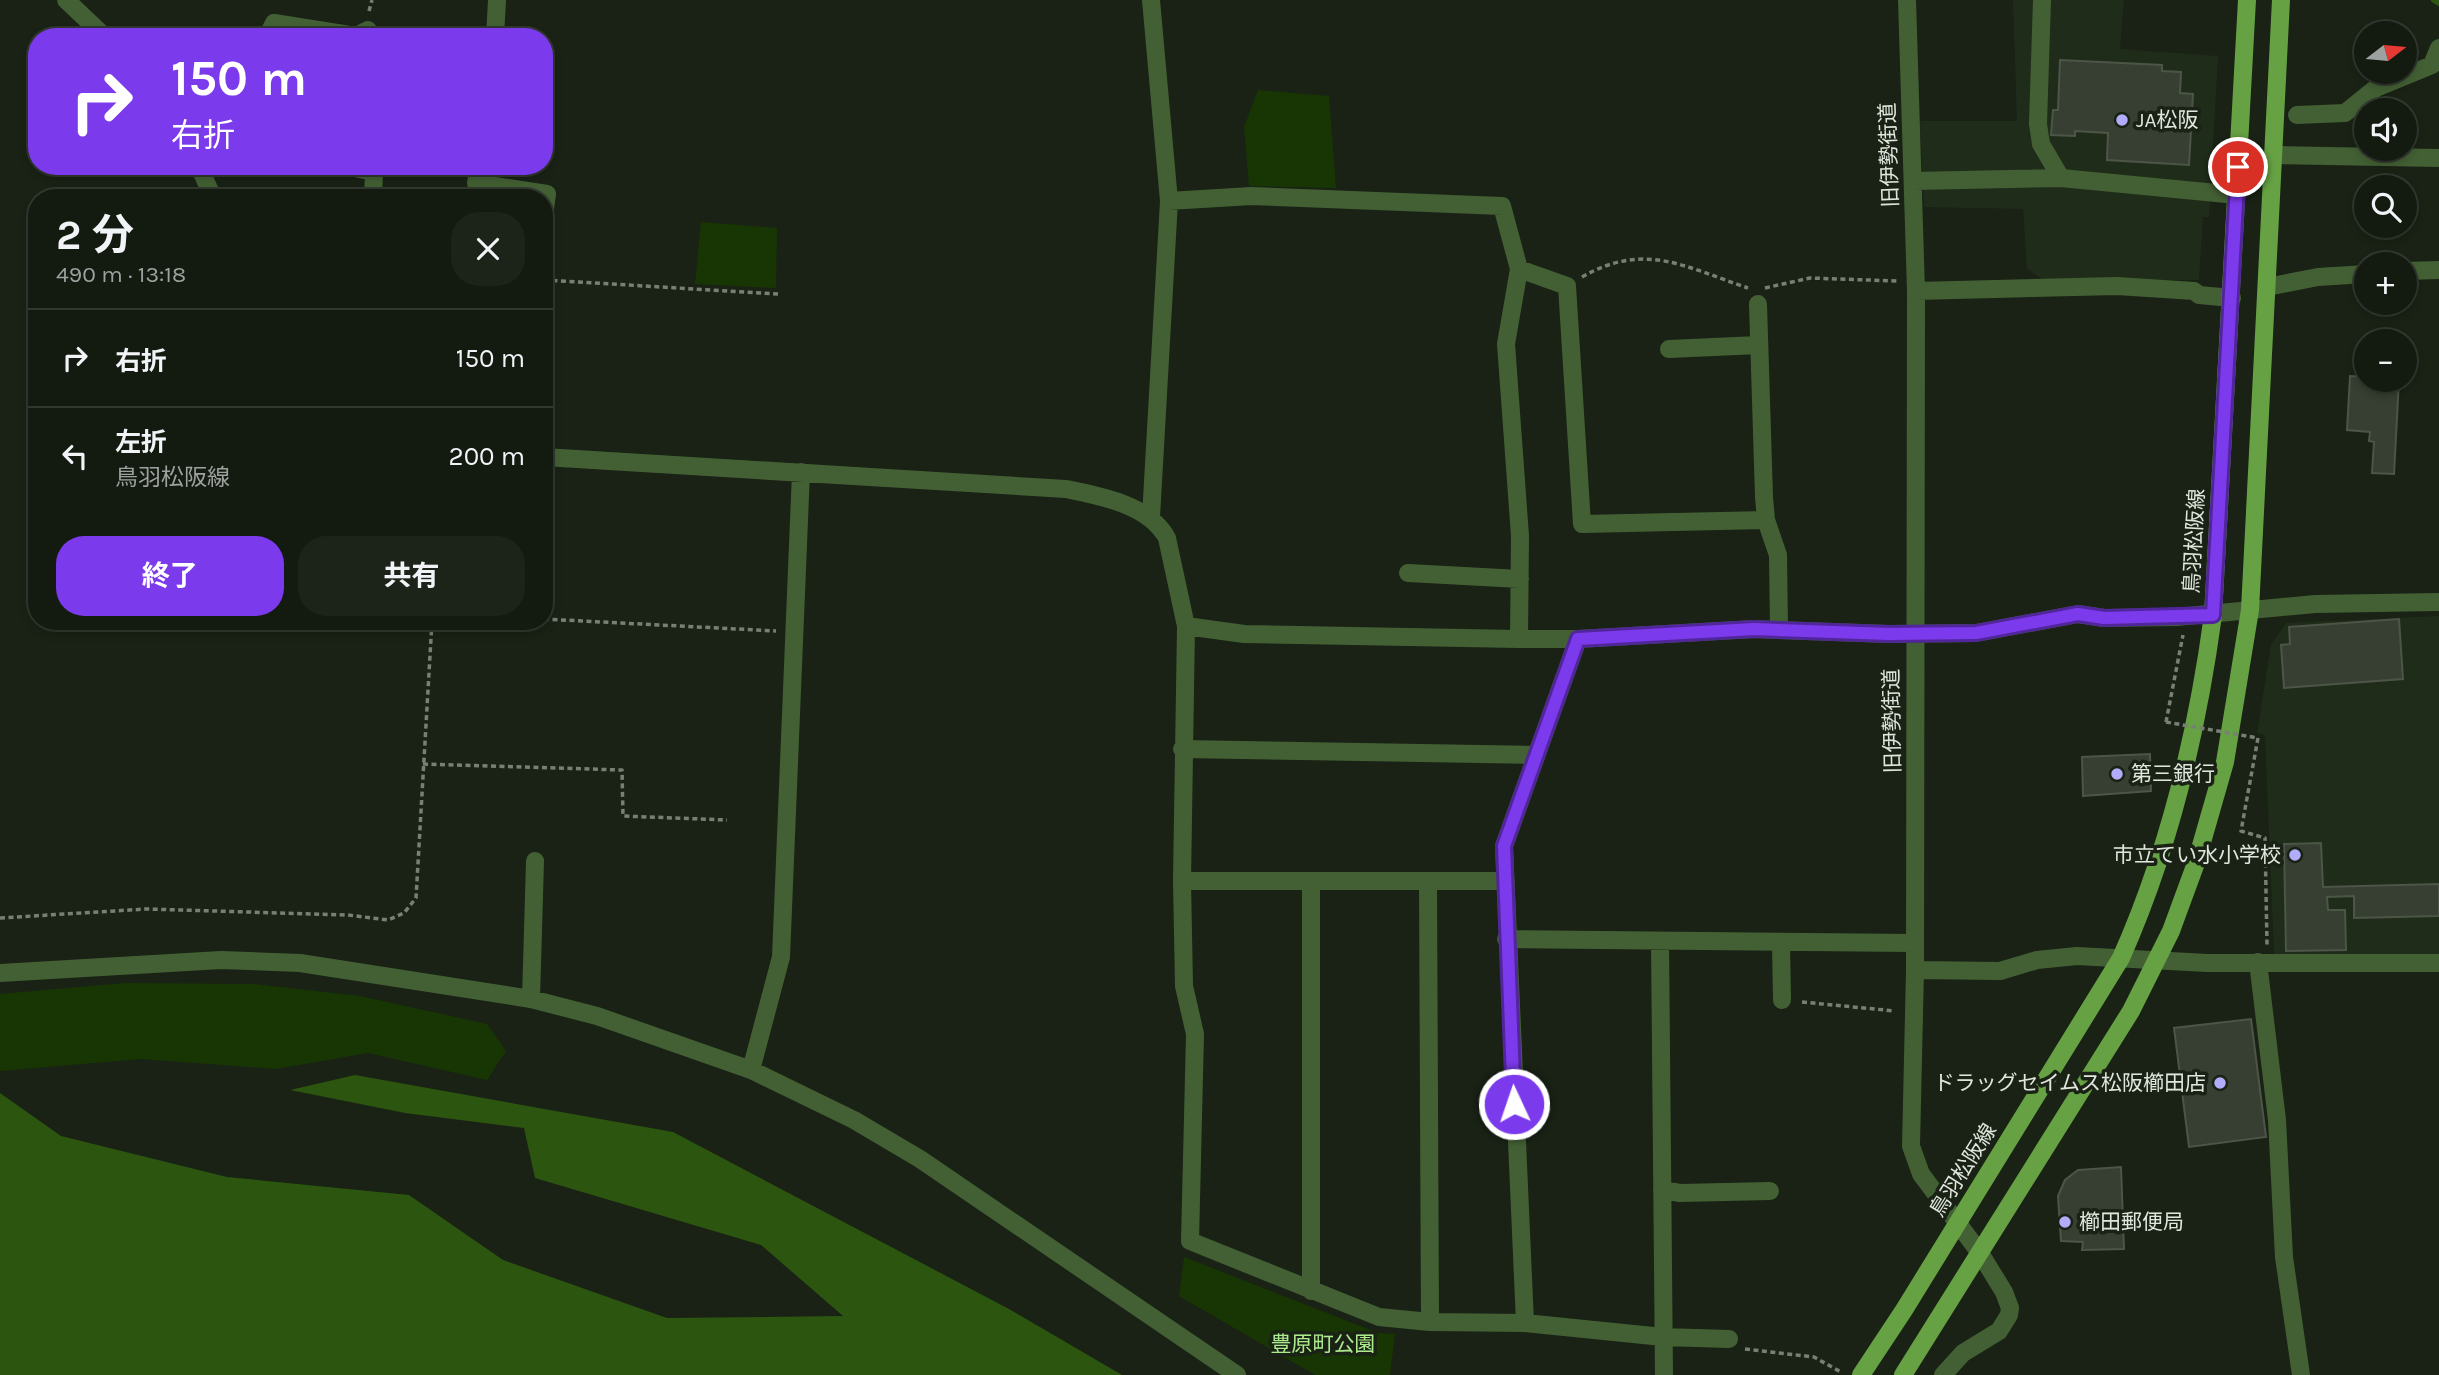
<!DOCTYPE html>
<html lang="ja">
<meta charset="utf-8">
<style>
:root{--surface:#131a10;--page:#1c2319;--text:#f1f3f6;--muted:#9da19f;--line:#323830;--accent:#7c3aed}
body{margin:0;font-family:Karla,"Noto Sans JP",sans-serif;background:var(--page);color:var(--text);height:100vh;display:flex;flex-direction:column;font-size:26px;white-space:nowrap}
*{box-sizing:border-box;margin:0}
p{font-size:23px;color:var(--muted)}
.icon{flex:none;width:38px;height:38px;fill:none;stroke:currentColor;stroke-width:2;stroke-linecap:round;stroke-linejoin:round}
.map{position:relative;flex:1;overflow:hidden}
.side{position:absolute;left:28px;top:189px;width:525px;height:441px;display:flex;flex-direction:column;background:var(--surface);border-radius:28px;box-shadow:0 4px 10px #0003,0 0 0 2px var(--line)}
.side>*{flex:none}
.guide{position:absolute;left:28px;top:28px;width:525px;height:147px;border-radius:28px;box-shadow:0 4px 10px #0003,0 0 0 2px var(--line);background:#7c3aed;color:#fff;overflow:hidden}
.needle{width:46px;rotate:74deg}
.buttons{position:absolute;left:2354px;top:21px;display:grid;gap:14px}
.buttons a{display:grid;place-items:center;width:63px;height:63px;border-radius:50%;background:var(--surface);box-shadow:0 4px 10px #0003,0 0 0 2px var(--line);font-size:35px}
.pin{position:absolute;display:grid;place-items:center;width:60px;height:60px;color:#fff;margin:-30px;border:4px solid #fff;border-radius:50%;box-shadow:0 2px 7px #0007}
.me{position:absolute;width:77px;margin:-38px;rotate:357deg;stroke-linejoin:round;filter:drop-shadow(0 0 5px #0008)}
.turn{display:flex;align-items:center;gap:24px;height:147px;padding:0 28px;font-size:32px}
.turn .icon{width:91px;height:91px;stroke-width:2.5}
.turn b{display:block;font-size:49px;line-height:60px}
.round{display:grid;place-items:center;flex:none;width:74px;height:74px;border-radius:28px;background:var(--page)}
.headline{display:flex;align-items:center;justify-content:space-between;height:119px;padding:0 28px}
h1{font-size:42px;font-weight:700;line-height:52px}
.primary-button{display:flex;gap:14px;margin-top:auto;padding:14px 28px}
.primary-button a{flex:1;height:80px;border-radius:28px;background:var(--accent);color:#fff;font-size:28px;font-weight:700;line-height:80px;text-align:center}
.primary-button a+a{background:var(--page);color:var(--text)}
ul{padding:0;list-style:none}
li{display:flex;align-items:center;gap:21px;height:98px;padding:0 28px;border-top:2px solid var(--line)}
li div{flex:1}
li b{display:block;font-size:26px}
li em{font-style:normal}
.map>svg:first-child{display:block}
.built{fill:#202c1a}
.green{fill:#183603}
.water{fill:#2c550f}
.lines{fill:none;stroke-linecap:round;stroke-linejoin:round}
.stream{stroke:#2c550f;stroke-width:6}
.building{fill:#363f31;stroke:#4c5547;stroke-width:2}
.path{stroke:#788075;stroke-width:3.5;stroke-dasharray:5 3.5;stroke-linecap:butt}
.minor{stroke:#436034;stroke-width:18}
.major{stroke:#66a243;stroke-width:18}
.path-bridge{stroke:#788075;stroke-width:3.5;stroke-dasharray:5 3.5;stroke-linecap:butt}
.route-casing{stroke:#51269a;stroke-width:18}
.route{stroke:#7c3aed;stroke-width:12}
.poi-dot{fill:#b1adfa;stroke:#192215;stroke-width:2.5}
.labels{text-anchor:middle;stroke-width:7;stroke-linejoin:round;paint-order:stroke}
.poi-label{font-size:21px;fill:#e0e6dd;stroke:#192215;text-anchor:start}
.street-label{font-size:21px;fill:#e0e6dd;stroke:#192215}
.park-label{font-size:21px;fill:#adea8d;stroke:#192215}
</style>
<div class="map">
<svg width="2439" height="1375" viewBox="0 0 2439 1375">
<rect width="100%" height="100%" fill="#192215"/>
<!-- built -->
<path class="built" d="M2013 0H2124L2120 49 2218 56 2209 217H2203L2199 280H2044L2027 269 2023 209 1924 207 1920 121H2017Z
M2439 616V954H2274L2265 735 2257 733 2271 645 2286 623Z"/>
<!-- green -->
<path class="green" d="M1258 90 1329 96 1336 188 1249 186 1244 127Z
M701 222 777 228 776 288 695 284Z
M124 983 253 984 360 996 487 1024 506 1051 487 1080 368 1053 276 1069 141 1059 0 1071V994Z
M1184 1257 1378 1333 1395 1334 1390 1375H1315L1179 1296Z"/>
<!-- water -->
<path class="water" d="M355 1075 673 1132 1009 1309 1122 1375H0V1093L61 1136 227 1177 409 1195 503 1260 667 1318 843 1316 761 1245 535 1178 524 1128 405 1113 290 1090Z"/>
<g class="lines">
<!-- stream -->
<path class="stream" d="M2434 0 2439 3"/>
</g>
<!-- building -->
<path class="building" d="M2060 60 2162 65V71L2181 72 2180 93 2193 94 2189 165 2107 160 2108 133 2075 131V136L2051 135 2053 110H2058Z
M2350 376 2399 380 2394 474 2372 473 2374 442 2369 441 2370 432 2347 430Z
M2399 619 2403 679 2284 688 2281 645 2290 644 2289 627Z
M2150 754 2151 791 2083 796 2082 757Z
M2321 843 2323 887 2439 884V916L2354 918V896L2327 897 2328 910H2345L2346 950 2286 951 2284 844Z
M2251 1019 2266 1137 2189 1147 2174 1028Z
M2121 1167 2124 1249 2082 1250 2083 1242 2061 1241 2058 1196 2065 1180 2078 1170Z"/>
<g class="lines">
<!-- path -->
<path class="path" d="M369 11 372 0
M1582 277C1645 241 1685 267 1748 288
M544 280 778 294
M1765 288 1810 278 1897 281
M544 619 776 631
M2166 722 2183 635
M2258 738 2241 831 2265 838 2267 945
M423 764 622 770 623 816 727 820
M0 918 146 909 348 915 388 920 404 913 416 898 432 621
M1802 1002 1895 1011
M1745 1349 1814 1357 1841 1372"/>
<!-- minor -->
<path class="minor" d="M66 0 105 37
M1907 0 1916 291 1915 970 1911 1146 1921 1174 1980 1253 2004 1292 2010 1308 2009 1315 1999 1331 1963 1353 1943 1375
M2042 0 2038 124 2041 144 2061 178 2237 195
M267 37 274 23 356 36 368 30
M495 37 497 0
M2297 115 2345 113 2376 88 2432 65 2439 48
M2273 155 2439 158
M199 166 213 198
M345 166 374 172 373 198
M479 166 476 183 547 194 544 216
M1913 181 2061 178
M1169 201 1251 196 1502 206 1519 269 1506 344 1520 536 1519 639
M1519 269 1567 286 1582 524 1766 520
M2404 271 2439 270
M2267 287 2318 277 2366 274
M1916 291 2117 286 2194 291 2199 295 2232 298
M1758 304 1764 497 1766 520 1778 555 1779 629
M1669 349 1759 345
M544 457 1066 489C1101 496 1149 505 1167 538L1186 626 1182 881 1184 986 1195 1034 1190 1241 1379 1317 1430 1322 1525 1323 1504 846 1578 639
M1151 517 1169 201 1151 0
M1408 573 1520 579
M1186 626 1244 634 1519 639H1578L1754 629 1889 634 1976 633 2078 614 2104 618 2177 617 2315 604 2439 602
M1182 749 1535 755
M1182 881H1503
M1311 883V1291
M1428 883 1430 1322
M1506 939 1914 943
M1660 941 1664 1375
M1781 942 1782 1000
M2258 962 2277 1120 2284 1257 2301 1375
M1915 970 2000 971 2037 960 2077 956 2207 963H2439
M0 973 221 960 300 963 531 999 597 1016 751 1070 854 1120 920 1159 1237 1375
M531 999 535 861
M751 1070 781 957 801 472
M1662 1190 1680 1193 1770 1191
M1525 1323 1663 1337 1729 1339"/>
<!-- major -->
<path class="major" d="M1861 1375 1904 1310 2121 958C2170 848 2197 734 2213 615L2247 0
M1903 1375 2131 1011 2171 931 2196 863 2225 762 2250 610 2281 0"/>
<!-- path-bridge -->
<path class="path-bridge" d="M2166 722 2258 738"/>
</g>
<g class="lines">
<!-- route casing -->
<g class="route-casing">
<path id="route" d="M1514 1104 1504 846 1578 639 1754 629 1889 634 1976 633 2078 614 2104 618 2213 615 2238 167"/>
</g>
<!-- route -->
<use href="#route" class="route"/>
</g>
<!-- markers -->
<g class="poi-dot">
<circle cx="2122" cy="120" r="7"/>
<circle cx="2117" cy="774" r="7"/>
<circle cx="2295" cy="855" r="7"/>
<circle cx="2220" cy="1083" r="7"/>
<circle cx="2065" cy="1222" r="7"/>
</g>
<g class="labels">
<!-- poi labels -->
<g class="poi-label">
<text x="2136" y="127">JA松阪</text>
<text x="2131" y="781">第三銀行</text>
<text x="2281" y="862" text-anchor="end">市立てい水小学校</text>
<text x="2206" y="1090" text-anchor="end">ドラッグセイムス松阪櫛田店</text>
<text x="2079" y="1229">櫛田郵便局</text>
</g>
<!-- street labels -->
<g class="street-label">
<text transform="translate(1889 155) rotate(-92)" y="7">旧伊勢街道</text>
<text transform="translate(2194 541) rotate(-87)" y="7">鳥羽松阪線</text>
<text transform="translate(1892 721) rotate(-91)" y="7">旧伊勢街道</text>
<text transform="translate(1963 1170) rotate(-58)" y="7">鳥羽松阪線</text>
</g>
<!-- park labels -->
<g class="park-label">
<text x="1323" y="1351">豊原町公園</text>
</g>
</g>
</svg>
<div class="buttons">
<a><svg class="needle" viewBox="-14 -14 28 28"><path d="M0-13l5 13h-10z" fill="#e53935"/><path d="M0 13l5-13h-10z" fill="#9da19f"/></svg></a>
<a><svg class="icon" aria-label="sound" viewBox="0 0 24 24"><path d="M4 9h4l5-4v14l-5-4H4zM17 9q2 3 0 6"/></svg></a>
<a><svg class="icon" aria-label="search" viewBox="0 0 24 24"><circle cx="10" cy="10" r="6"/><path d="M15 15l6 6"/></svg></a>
<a>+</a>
<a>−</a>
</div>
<div class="pin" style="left:2238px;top:167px;background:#d93025"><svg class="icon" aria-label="arrive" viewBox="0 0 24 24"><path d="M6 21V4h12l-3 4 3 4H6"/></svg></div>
<svg class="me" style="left:1514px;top:1104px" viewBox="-20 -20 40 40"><circle r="17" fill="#7c3aed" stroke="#fff" stroke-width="3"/><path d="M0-11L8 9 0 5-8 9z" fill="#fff"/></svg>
<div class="guide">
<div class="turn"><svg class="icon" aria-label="right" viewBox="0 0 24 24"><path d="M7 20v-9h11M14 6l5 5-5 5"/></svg><div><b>150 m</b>右折</div></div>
</div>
<section class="side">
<div class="headline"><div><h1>2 分</h1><p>490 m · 13:18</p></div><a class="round"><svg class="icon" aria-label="close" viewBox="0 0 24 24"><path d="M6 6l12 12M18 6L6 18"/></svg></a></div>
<ul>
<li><svg class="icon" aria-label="right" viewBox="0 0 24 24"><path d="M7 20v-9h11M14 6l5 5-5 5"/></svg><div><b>右折</b></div><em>150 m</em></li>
<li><svg class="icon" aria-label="left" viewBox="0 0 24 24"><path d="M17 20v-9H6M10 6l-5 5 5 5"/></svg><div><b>左折</b><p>鳥羽松阪線</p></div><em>200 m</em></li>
</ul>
<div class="primary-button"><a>終了</a><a>共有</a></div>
</section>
</div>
